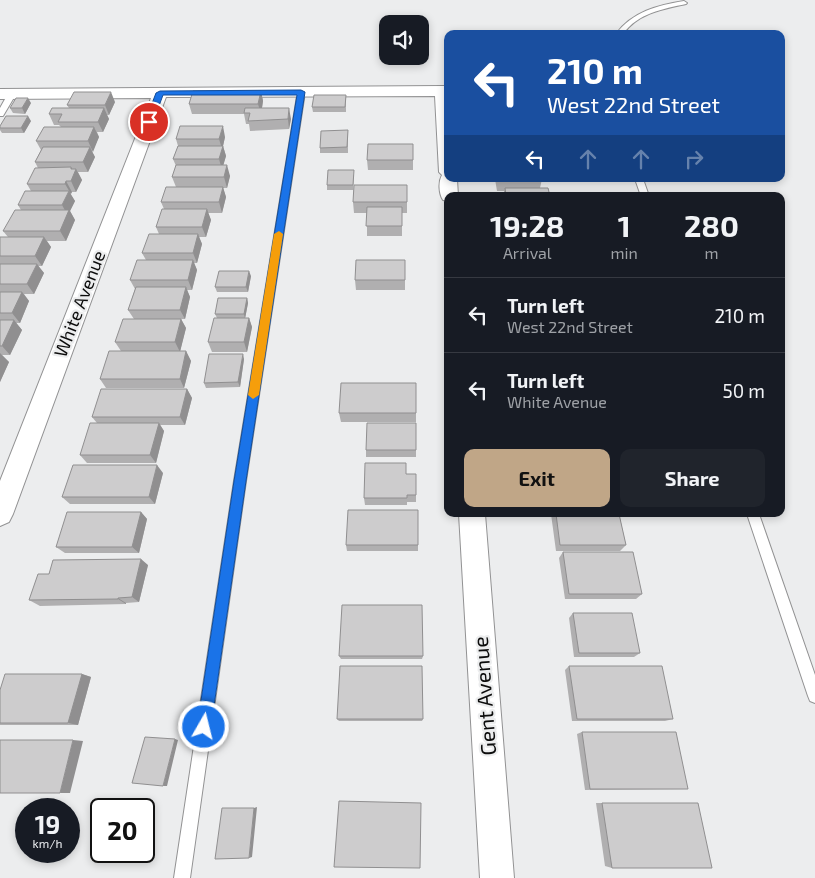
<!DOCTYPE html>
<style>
:root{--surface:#171b24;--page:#20242c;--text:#f1f3f6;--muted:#9ea1a6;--line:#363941;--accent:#c0a687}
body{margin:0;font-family:"Exo 2",sans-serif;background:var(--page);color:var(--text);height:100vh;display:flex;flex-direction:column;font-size:19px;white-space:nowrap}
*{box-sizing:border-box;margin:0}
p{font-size:16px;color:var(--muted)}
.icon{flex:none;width:28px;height:28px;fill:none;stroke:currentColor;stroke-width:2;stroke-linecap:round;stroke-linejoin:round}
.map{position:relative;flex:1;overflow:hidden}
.side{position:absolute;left:444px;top:192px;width:341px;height:325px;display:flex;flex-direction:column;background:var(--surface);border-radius:10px;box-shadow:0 2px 8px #0003}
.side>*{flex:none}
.guide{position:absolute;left:444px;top:30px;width:341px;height:152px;border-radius:10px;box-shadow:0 2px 8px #0003;background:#1a4fa0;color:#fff;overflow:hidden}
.tools{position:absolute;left:379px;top:15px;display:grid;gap:10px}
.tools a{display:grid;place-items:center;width:50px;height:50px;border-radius:10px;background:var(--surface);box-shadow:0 2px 8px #0003;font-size:25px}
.speed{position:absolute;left:15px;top:798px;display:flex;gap:10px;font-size:25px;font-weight:700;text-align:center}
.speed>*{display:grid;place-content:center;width:65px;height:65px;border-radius:50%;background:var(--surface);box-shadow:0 2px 8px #0003;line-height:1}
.speed small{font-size:12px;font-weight:400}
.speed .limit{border:2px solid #111;border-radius:8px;background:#fff;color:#111}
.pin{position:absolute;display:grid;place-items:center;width:42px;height:42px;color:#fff;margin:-21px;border:2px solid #fff;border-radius:50%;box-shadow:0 1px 5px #0007}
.me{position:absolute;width:55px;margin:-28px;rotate:8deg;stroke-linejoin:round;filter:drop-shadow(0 0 4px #0008)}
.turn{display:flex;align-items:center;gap:18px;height:105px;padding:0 20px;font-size:22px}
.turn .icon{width:65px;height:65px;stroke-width:2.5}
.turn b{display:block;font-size:35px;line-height:42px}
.lanes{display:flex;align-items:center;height:48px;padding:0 20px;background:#0003;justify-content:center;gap:25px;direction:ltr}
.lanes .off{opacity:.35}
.eta{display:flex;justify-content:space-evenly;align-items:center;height:85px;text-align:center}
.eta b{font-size:30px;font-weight:700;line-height:35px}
.button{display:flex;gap:10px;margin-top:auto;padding:10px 20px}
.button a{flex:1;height:58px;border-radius:10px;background:var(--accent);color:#111;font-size:20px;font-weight:700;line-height:58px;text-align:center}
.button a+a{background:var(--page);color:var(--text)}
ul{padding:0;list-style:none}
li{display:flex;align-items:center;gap:15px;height:75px;padding:0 20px;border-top:1px solid var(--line)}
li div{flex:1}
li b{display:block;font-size:19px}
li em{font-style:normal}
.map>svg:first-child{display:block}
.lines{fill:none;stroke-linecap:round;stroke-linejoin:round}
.lane-casing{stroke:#929293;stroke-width:2}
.street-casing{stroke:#929293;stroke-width:2}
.lane{fill:#fff;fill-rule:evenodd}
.street{fill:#fff;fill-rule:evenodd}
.wall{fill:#b0afb0}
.shaded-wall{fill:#908f90}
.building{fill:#cdcccd;stroke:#908f90}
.route{fill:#1a73e8;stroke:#114b97}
.slow{fill:#f59e0b}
.labels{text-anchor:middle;stroke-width:4.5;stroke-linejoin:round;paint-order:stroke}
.street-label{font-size:18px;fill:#0c0c0c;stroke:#ecedee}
.near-street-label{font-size:21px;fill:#0c0c0c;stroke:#ecedee}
</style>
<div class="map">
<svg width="815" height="878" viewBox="0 0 815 878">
<rect width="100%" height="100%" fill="#ecedee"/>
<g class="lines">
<!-- lane casing -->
<g class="lane-casing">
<path id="lane" d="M684 1 687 3 686 4C663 9 638 13 623 34H616C632 12 658 5 684 1Z
M298 90 305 92 246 481 190 878H174L234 481Z
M9 92 16 94 3 116H0V108Z
M635 179H643L649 196H641Z
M747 514H759L815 675V703L810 701 808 696Z"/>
</g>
<!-- street casing -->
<g class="street-casing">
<path id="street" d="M442 86H448V179H457L458 196H448V201L443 200C439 194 438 182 442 175L439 172 435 96 166 97 13 514 9 522 0 526V481L151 98 0 99V89Z
M459 514H485L514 878H480Z"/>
</g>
<!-- lane -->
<use href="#lane" class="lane"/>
<!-- street -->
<use href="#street" class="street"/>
</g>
<!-- wall -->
<path class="wall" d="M261 91 263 101 262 108 291 119 289 129 250 131 249 124H246L244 114H192L189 104Z
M346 95V112H313L312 107Z
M115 102 109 115H107L109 119 103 132H97L99 137 92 152 95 157 88 172H78L82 180 76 192H72L70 194 75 201 70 211 75 220 66 241H47L51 247 42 266H38L44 273 34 294H24L29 301 20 323H16L22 330 10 355H2L9 362 0 382V237H8L3 231 21 210 18 205 31 191 27 184 38 168 35 162 41 150 36 141 61 127 59 125H54L49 114 69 108 67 105Z
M31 103 25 114 13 113 10 108Z
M31 121 24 133H2L0 130V126Z
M348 130V153H320V148Z
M225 137 223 146 226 156 223 165 230 176 227 188H223L226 197 222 213H208L211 220 206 237H199L202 244 197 263H194L197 270 192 290H187L190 297 185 319H181L186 328 180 351H186L191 361 184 388H106L100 379 121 351 115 342 134 319 128 310 135 289 130 280 146 260 142 253 159 234 156 227 164 209 161 202 176 187 172 177 176 166 173 159 178 146 176 139Z
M413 144V170H368L367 160Z
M354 175 353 190H327V185Z
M495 179H542L540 188 550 196H504V191H497Z
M407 185V213H402V236H367V213H354L353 202Z
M405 260V290H356L355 280Z
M251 276 248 292H217L215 287Z
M247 298 248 303 245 318H249L252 327 247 352H212L208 342 217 318 215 314Z
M244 359 240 387 206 388 204 383Z
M416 383V422H341L339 413Z
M187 389 192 398 185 425H160L164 431 156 463H87L80 455 97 423 92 417Z
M416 423V457H366V450Z
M163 473 155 504H70L62 497Z
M406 474 416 495V502H407V505H365L364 498Z
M141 512 147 519 139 553H65L56 547Z
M551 514H619L626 545 620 551H556Z
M346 545H418V551H347Z
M563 552 642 594 636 599H565L559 558Z
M148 565 139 602 126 603V604L40 606 29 600 49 574Z
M573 613 640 653 634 657H574L569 618Z
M339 656H423L422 659H341Z
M569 666 673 719 665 721H572L565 670Z
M82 674 91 677 78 725H0V690Z
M337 719H423L422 721H339Z
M582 732 688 789 585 790 577 734Z
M596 803H698L612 868 605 866Z"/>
<!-- shaded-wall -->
<path class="shaded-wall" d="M261 91 263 101 261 114 258 104Z
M111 92 115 102 109 115 105 105Z
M28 98 31 103 25 114 22 108Z
M104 108 109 119 103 132 98 122Z
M289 108 291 119 289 129 288 119Z
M28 116 31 121 24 133 21 128Z
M223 126 225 137 223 146 226 156 222 170 219 159 222 149 219 139Z
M94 127 99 137 93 152 88 141Z
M90 147 95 157 88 172 83 162Z
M227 165 230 176 227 188 224 177Z
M71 167 74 173 76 169 82 180 76 192 71 181Z
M66 181 72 192 71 194 65 184Z
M223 187 226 197 222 213 219 202Z
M69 191 75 201 70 211 75 220 66 241 60 231 67 214 62 205Z
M207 209 211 220 206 237 202 227Z
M198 234 202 244 197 263 193 253Z
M44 237 51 247 42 266 35 256Z
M193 260 197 270 192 290 188 280Z
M37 264 44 273 34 294 27 284Z
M249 271 251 276 248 292 246 287Z
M186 287 190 297 185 319 180 310Z
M22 292 29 301 20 323 12 313Z
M247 298 248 303 245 319 244 314Z
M249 318 252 327 247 352 244 342Z
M181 319 186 328 180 352 175 342Z
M14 320 22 330 10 355 2 346Z
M186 351 191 361 184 388 180 379Z
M0 353 9 362 0 382Z
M243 354 244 359 240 387 238 382Z
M187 389 192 398 185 425 180 417Z
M159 423 164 431 156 463 150 455Z
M157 465 163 473 155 504 149 497Z
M141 512 147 519 139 553 132 547Z
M141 559 148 565 139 602 132 597Z
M118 598 126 603V604L118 599Z
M82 674 91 677 78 725 68 723Z
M175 739 178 740 167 786H163Z
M73 740 83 741 70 793H60Z
M257 807 252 857 249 858 254 808Z"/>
<!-- building -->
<path class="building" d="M193 91H261L258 104H189Z
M74 92H111L105 105H67Z
M314 95H346L345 107H312Z
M16 98H28L22 108H10Z
M52 108H104L98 122H58L62 114H49Z
M245 108H289L288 119 248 121 250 113H244Z
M6 116H28L21 128H0V126Z
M180 126H223L219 139H176Z
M44 127H94L88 141H36Z
M348 130 347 147 320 148 321 131Z
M368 144H413V160H367Z
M178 146H223L219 159H173Z
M43 147H90L83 162H35Z
M176 165H227L224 177H172Z
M71 167V169H76L71 181H66L65 184H27L35 168Z
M328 170H354L353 185H327Z
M498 179H542V180L498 181Z
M354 185H407V202H353Z
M166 187H223L219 202H161Z
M505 188H548L550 196H506Z
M25 191H69L62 205H18Z
M367 207H402V226H366Z
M162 209H207L202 227H156Z
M15 210H69L60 231H3Z
M149 234H198L193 253H142Z
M0 237H44L35 256H0Z
M137 260H193L188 280H130Z
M356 260H405V280H355Z
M0 264H37L27 284H0Z
M219 271H249L246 287H215Z
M136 287H186L180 310H128Z
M0 292H22L12 313H0Z
M218 298H247L244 314H215Z
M214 318H249L244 342H208Z
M123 319H181L175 342H115Z
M0 320H14L2 346H0Z
M109 351H186L180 379H100Z
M209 354H243L238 382 204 383Z
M341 383H416V413H339Z
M101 389H187L180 417H92Z
M90 423H159L150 455H80Z
M367 423H416V450H366Z
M365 463H406V474H416V495H407V498H364Z
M73 465H157L149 497H62Z
M348 510H418V545H346Z
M67 512H141L132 547H56Z
M556 514H619L626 545H560Z
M563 552H633L642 594H569Z
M141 559 132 597 118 598V599L29 600 38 574H49L53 560Z
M342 605H422L423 656H339Z
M573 613H632L640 653H579Z
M340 666H422L423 719H337Z
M569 666H662L673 719H577Z
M5 674H82L68 723H0V690Z
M582 732H676L688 789H590Z
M145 737 175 739 163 786 132 783Z
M0 740H73L60 793H0Z
M339 801 421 803 420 868 334 867Z
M602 803H698L712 868H612Z
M222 808H254L249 858 215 859Z"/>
<!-- route -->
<path class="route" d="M301 90 305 92 246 481 211 727 209 732 204 734 199 732 197 727 234 481 297 95H163L153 122 149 124 145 122 156 93 160 91Z"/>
<!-- slow -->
<path class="slow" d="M279 231 283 234 259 395 253 399 248 395 274 234Z"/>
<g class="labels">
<!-- street labels -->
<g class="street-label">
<text transform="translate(80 304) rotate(-69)" y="6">White Avenue</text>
</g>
<!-- near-street labels -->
<g class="near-street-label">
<text transform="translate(485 696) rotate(-94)" y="7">Gent Avenue</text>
</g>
</g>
</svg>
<div class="tools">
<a><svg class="icon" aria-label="sound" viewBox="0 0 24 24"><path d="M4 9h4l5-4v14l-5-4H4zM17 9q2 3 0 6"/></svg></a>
</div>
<div class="speed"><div>19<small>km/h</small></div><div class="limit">20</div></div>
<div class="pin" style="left:149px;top:122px;background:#d93025"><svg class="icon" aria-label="arrive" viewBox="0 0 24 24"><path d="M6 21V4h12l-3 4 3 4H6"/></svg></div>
<svg class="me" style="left:204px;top:727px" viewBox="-20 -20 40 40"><circle r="17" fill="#1a73e8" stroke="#fff" stroke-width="3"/><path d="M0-11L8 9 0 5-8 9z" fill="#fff"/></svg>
<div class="guide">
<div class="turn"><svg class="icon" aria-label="left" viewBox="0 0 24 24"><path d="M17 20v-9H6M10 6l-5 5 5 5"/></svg><div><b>210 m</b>West 22nd Street</div></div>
<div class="lanes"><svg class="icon" aria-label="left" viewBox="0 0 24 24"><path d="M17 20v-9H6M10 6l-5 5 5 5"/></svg><svg class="icon off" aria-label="ahead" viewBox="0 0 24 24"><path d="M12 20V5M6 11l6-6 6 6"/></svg><svg class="icon off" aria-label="ahead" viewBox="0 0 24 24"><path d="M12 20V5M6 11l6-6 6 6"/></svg><svg class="icon off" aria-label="right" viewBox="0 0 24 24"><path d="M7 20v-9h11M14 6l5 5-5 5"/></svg></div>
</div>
<section class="side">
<div class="eta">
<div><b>19:28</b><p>Arrival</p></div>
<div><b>1</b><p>min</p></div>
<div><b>280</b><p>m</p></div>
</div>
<ul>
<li><svg class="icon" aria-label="left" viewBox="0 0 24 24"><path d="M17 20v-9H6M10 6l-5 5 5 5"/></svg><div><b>Turn left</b><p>West 22nd Street</p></div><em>210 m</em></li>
<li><svg class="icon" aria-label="left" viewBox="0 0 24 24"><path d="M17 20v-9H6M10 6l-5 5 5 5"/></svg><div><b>Turn left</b><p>White Avenue</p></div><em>50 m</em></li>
</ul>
<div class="button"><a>Exit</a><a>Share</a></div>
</section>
</div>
